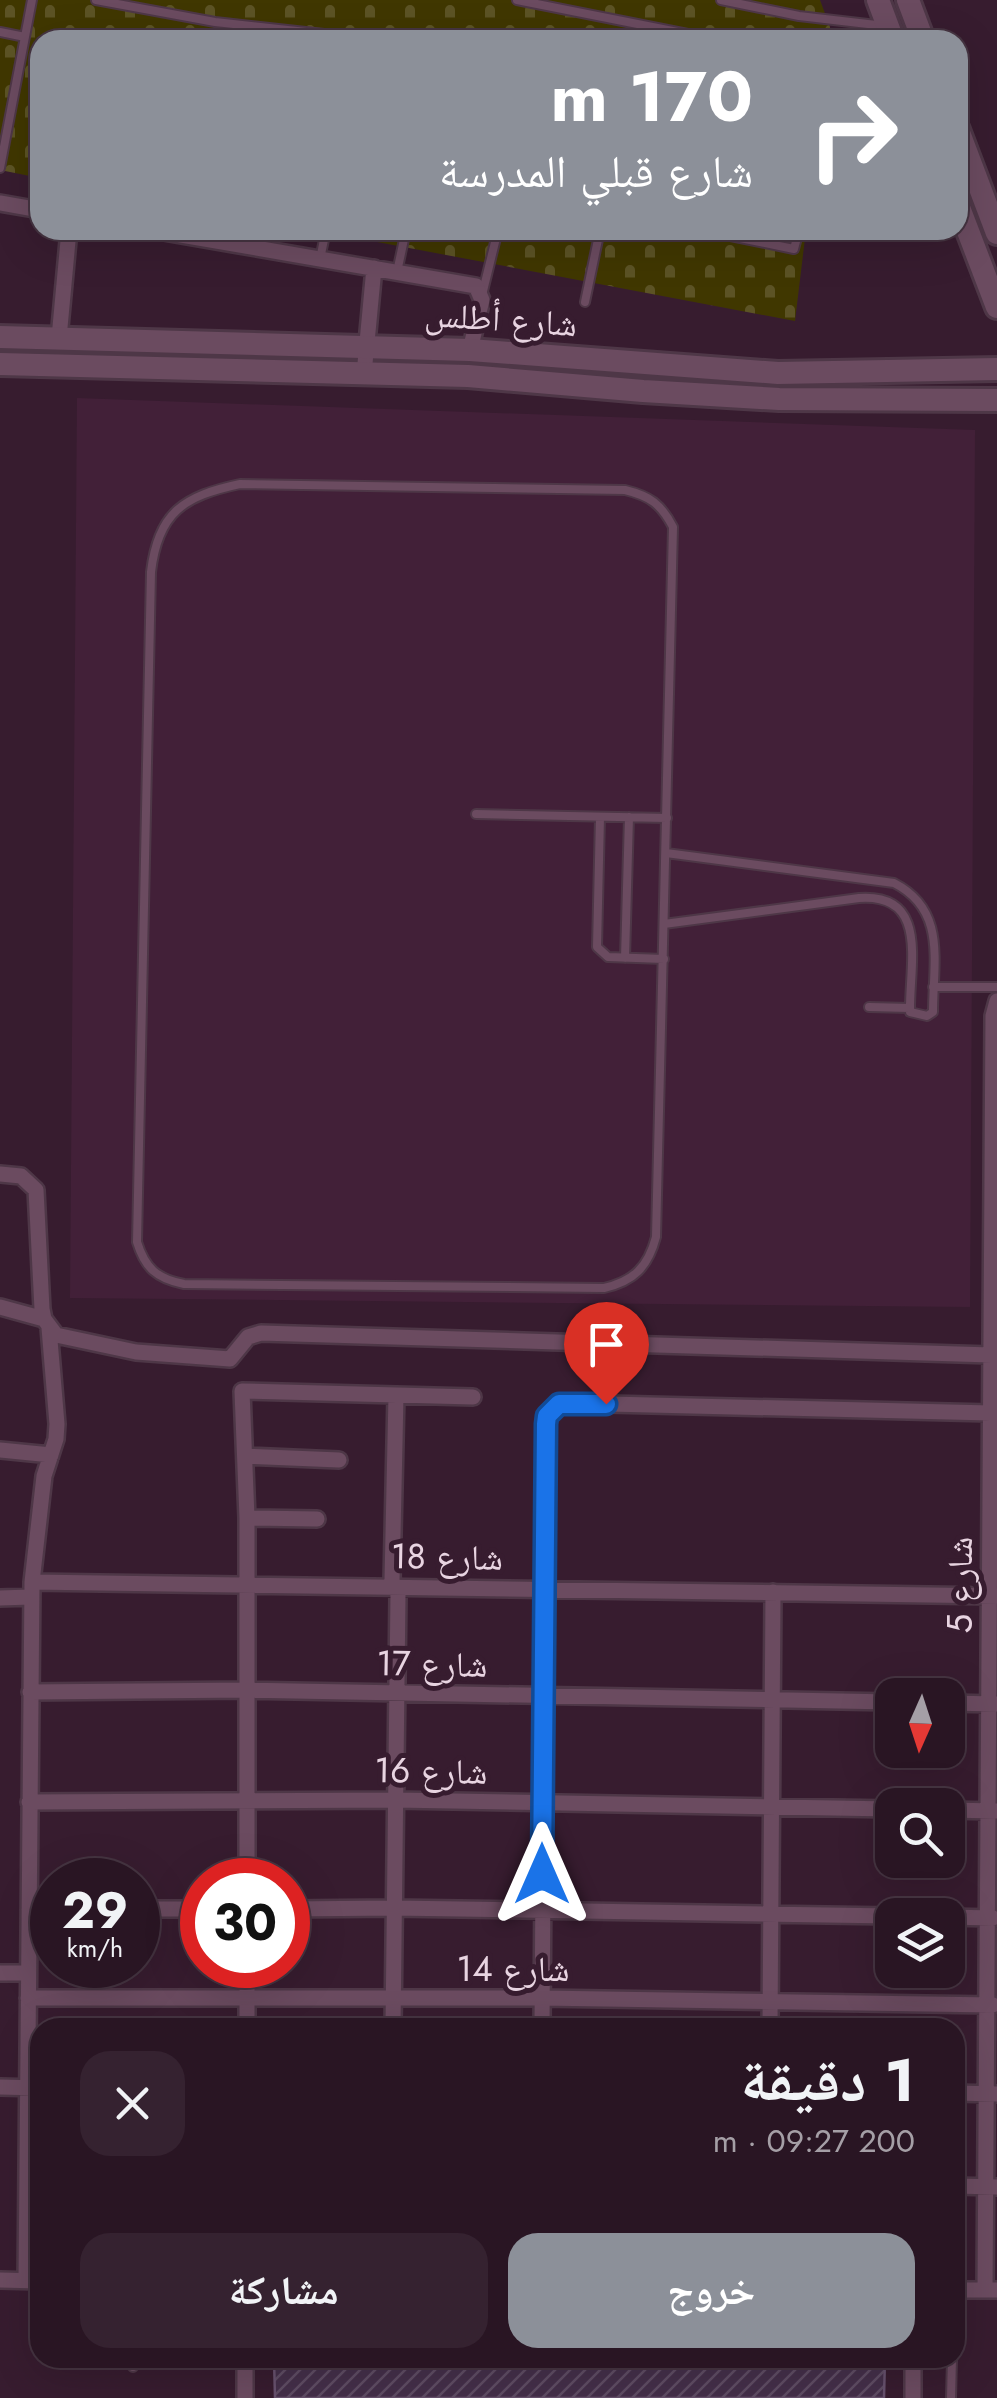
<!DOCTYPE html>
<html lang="ar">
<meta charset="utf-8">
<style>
:root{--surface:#291523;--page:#352230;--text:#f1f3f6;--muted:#a59fa6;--line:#453441;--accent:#8c9099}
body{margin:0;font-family:Jost,"Noto Naskh Arabic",sans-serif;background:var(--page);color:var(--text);direction:rtl;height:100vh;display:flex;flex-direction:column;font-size:38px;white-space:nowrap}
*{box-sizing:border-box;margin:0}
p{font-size:32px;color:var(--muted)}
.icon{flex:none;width:55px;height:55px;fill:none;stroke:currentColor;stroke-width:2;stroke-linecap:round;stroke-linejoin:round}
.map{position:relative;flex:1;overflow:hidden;direction:ltr}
.side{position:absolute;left:30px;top:2018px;width:935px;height:350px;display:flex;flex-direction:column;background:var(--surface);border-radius:30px;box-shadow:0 10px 40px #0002,0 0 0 2px var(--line);direction:rtl}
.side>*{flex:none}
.banner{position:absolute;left:30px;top:30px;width:938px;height:210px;border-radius:30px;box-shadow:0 10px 40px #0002,0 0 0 2px var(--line);direction:rtl;background:#8c9099;color:#fff;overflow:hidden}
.needle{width:65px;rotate:183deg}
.tools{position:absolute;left:875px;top:1678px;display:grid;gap:20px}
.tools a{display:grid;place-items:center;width:90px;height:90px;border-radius:20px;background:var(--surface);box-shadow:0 10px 40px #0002,0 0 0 2px var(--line);font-size:50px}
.speed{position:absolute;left:30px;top:1858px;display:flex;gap:20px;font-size:50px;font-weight:700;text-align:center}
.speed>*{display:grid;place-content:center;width:130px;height:130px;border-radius:50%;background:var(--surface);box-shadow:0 10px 40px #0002,0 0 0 2px var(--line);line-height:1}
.speed small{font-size:25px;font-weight:400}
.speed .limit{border:15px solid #d22;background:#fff;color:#111}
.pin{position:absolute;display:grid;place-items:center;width:85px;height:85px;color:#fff;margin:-102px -42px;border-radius:50% 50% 50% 0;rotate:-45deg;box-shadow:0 0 10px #0007}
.pin .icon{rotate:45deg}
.me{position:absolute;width:110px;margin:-55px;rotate:0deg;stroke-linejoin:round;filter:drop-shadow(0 0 8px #0008)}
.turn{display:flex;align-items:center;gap:35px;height:210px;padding:0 50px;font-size:45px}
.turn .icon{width:130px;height:130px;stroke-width:2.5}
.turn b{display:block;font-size:70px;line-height:85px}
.round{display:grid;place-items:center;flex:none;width:105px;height:105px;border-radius:30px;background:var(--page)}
.overview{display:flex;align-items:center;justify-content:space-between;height:170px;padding:0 50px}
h1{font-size:60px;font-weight:700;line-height:75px}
.action{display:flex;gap:20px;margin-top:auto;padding:20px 50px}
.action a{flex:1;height:115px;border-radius:30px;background:var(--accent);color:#fff;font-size:40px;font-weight:700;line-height:115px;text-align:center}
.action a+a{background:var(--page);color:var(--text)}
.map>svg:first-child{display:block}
.built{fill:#422038}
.cemetery{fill:url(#cemetery-stones)}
.building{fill:url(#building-hatch);stroke:#67516d;stroke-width:2.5}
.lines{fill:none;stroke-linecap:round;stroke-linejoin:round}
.lane-casing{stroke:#4e3747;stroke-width:12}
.street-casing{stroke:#4e3747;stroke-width:20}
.secondary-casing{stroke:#4e3747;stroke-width:28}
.lane{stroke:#6b4b60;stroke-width:8}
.street{stroke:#6b4b60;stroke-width:15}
.secondary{stroke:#6b4b60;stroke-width:22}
.route-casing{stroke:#114b97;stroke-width:25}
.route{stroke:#1a73e8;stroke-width:18}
.labels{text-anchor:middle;stroke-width:10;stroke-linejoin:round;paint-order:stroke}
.street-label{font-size:35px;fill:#e8d4e1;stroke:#371c2f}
</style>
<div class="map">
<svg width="997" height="2398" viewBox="0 0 997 2398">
<defs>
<pattern id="cemetery-stones" width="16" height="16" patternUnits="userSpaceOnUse" patternTransform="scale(2.5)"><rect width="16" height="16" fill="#403700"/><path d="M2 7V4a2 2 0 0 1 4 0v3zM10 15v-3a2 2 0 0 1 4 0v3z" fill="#5c5325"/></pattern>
<pattern id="building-hatch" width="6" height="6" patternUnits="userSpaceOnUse" patternTransform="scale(2.5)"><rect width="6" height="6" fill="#442f49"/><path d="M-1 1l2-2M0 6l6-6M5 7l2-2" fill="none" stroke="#5f4c63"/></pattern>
</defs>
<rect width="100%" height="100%" fill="#371c2f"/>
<!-- built -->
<path class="built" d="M77 398 975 430 970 1307 70 1298Z"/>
<!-- cemetery -->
<path class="cemetery" d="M0 0H820L830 27 829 40H40V178L0 170Z
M314 230H806L795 321Z"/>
<!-- building -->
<path class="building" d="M274 2358H885L884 2398H275Z"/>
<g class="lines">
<!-- lane casing -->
<g class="lane-casing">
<path id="lane" d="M96 0 215 22 379 40
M517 0 718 40
M721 0 799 16 885 26
M0 32 25 37
M0 168 32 0
M701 230 794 249 799 230
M320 259 326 230
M397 272 406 230
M482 295 498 230
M585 302 600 230
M240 484 625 490C650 496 661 504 673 527L656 1237C648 1267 634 1281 604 1288L184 1284C157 1279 145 1268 137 1242L151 572C158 512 184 496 240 484Z
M476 814 667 818
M600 817 597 947 608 957 664 959
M664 924 859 898C930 893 909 965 910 1012L927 1016 933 1012C933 962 947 910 894 883L666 853
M625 958 629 817
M933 987H997
M869 1007 910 1008
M133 2367V2358
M951 2398 952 2358"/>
</g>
<!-- street casing -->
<g class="street-casing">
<path id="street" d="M0 203 40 210
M152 230 476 286 482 300 470 350
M59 338 69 230
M364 374 374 268
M0 1174 21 1176 36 1190 42 1309 44 1319 56 1335 136 1352 230 1359 248 1337 261 1333 991 1355
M0 1307 44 1319
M0 1450 51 1455
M245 1456 339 1460
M247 1518 317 1519
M32 1582 44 1476 56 1439 57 1424 49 1328
M0 1598 30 1597
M30 1692 246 1690 892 1702
M948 1703 997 1704
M29 1802 396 1800 892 1809
M948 1810 997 1811
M247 1880V1518L242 1391 473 1397
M29 1909H52
M138 1909H202
M288 1909 394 1908 892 1916
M948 1917 993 1918
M247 1965V2028
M0 1973H28
M28 1998H542L993 2005
M393 2028 398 1594 392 1581 396 1395
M542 2028 546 1424 552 1408 568 1403 991 1413
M770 2028 773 1592
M0 2087 40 2088
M955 2093 997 2094
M955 2186 997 2187
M0 2280 40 2281
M26 2281 32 1582 997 1596
M955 2290H997
M985 2290 993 1016 997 1001
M245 2398V2358
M913 2398V2358"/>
</g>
<!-- secondary casing -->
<g class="secondary-casing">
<path id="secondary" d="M878 0 893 40
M908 0 923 40
M958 130 997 233
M958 205 997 307
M0 337 470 350 778 373 997 369
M0 364 468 376 643 391 779 399 997 400"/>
</g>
<!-- lane -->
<use href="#lane" class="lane"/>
<!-- street -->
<use href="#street" class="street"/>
<!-- secondary -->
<use href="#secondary" class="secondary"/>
</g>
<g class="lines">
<!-- route casing -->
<g class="route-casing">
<path id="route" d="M542 1874 546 1424 547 1416 559 1404H606"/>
</g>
<!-- route -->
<use href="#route" class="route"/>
</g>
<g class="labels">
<!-- street labels -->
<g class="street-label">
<text transform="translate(501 319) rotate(4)" y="12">شارع أطلس</text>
<text transform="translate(447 1557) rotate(1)" y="12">شارع 18</text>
<text transform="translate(960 1585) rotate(-90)" y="12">شارع 5</text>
<text transform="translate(432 1664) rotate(1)" y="12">شارع 17</text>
<text transform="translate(431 1771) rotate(1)" y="12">شارع 16</text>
<text x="513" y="1981">شارع 14</text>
</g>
</g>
</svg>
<div class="tools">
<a><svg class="needle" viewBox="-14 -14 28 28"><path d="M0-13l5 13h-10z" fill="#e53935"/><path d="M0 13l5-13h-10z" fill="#a59fa6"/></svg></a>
<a><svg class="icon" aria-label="search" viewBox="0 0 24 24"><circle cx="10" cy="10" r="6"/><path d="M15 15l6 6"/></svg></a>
<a><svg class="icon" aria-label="layers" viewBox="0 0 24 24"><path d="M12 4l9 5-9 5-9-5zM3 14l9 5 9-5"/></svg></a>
</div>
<div class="speed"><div>29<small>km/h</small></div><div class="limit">30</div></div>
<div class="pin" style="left:606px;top:1404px;background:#d93025"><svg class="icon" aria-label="arrive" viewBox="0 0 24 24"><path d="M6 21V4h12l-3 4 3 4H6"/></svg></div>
<svg class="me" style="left:542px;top:1874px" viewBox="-20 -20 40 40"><path d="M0-17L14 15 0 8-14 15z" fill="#1a73e8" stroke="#fff" stroke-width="4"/></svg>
<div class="banner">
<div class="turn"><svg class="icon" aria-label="right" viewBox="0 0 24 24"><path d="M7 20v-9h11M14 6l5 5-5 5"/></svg><div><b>170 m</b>شارع قبلي المدرسة</div></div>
</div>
<section class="side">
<div class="overview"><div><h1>1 دقيقة</h1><p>200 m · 09:27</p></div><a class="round"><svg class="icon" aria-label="close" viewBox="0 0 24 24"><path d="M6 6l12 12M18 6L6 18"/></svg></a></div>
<div class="action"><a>خروج</a><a>مشاركة</a></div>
</section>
</div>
